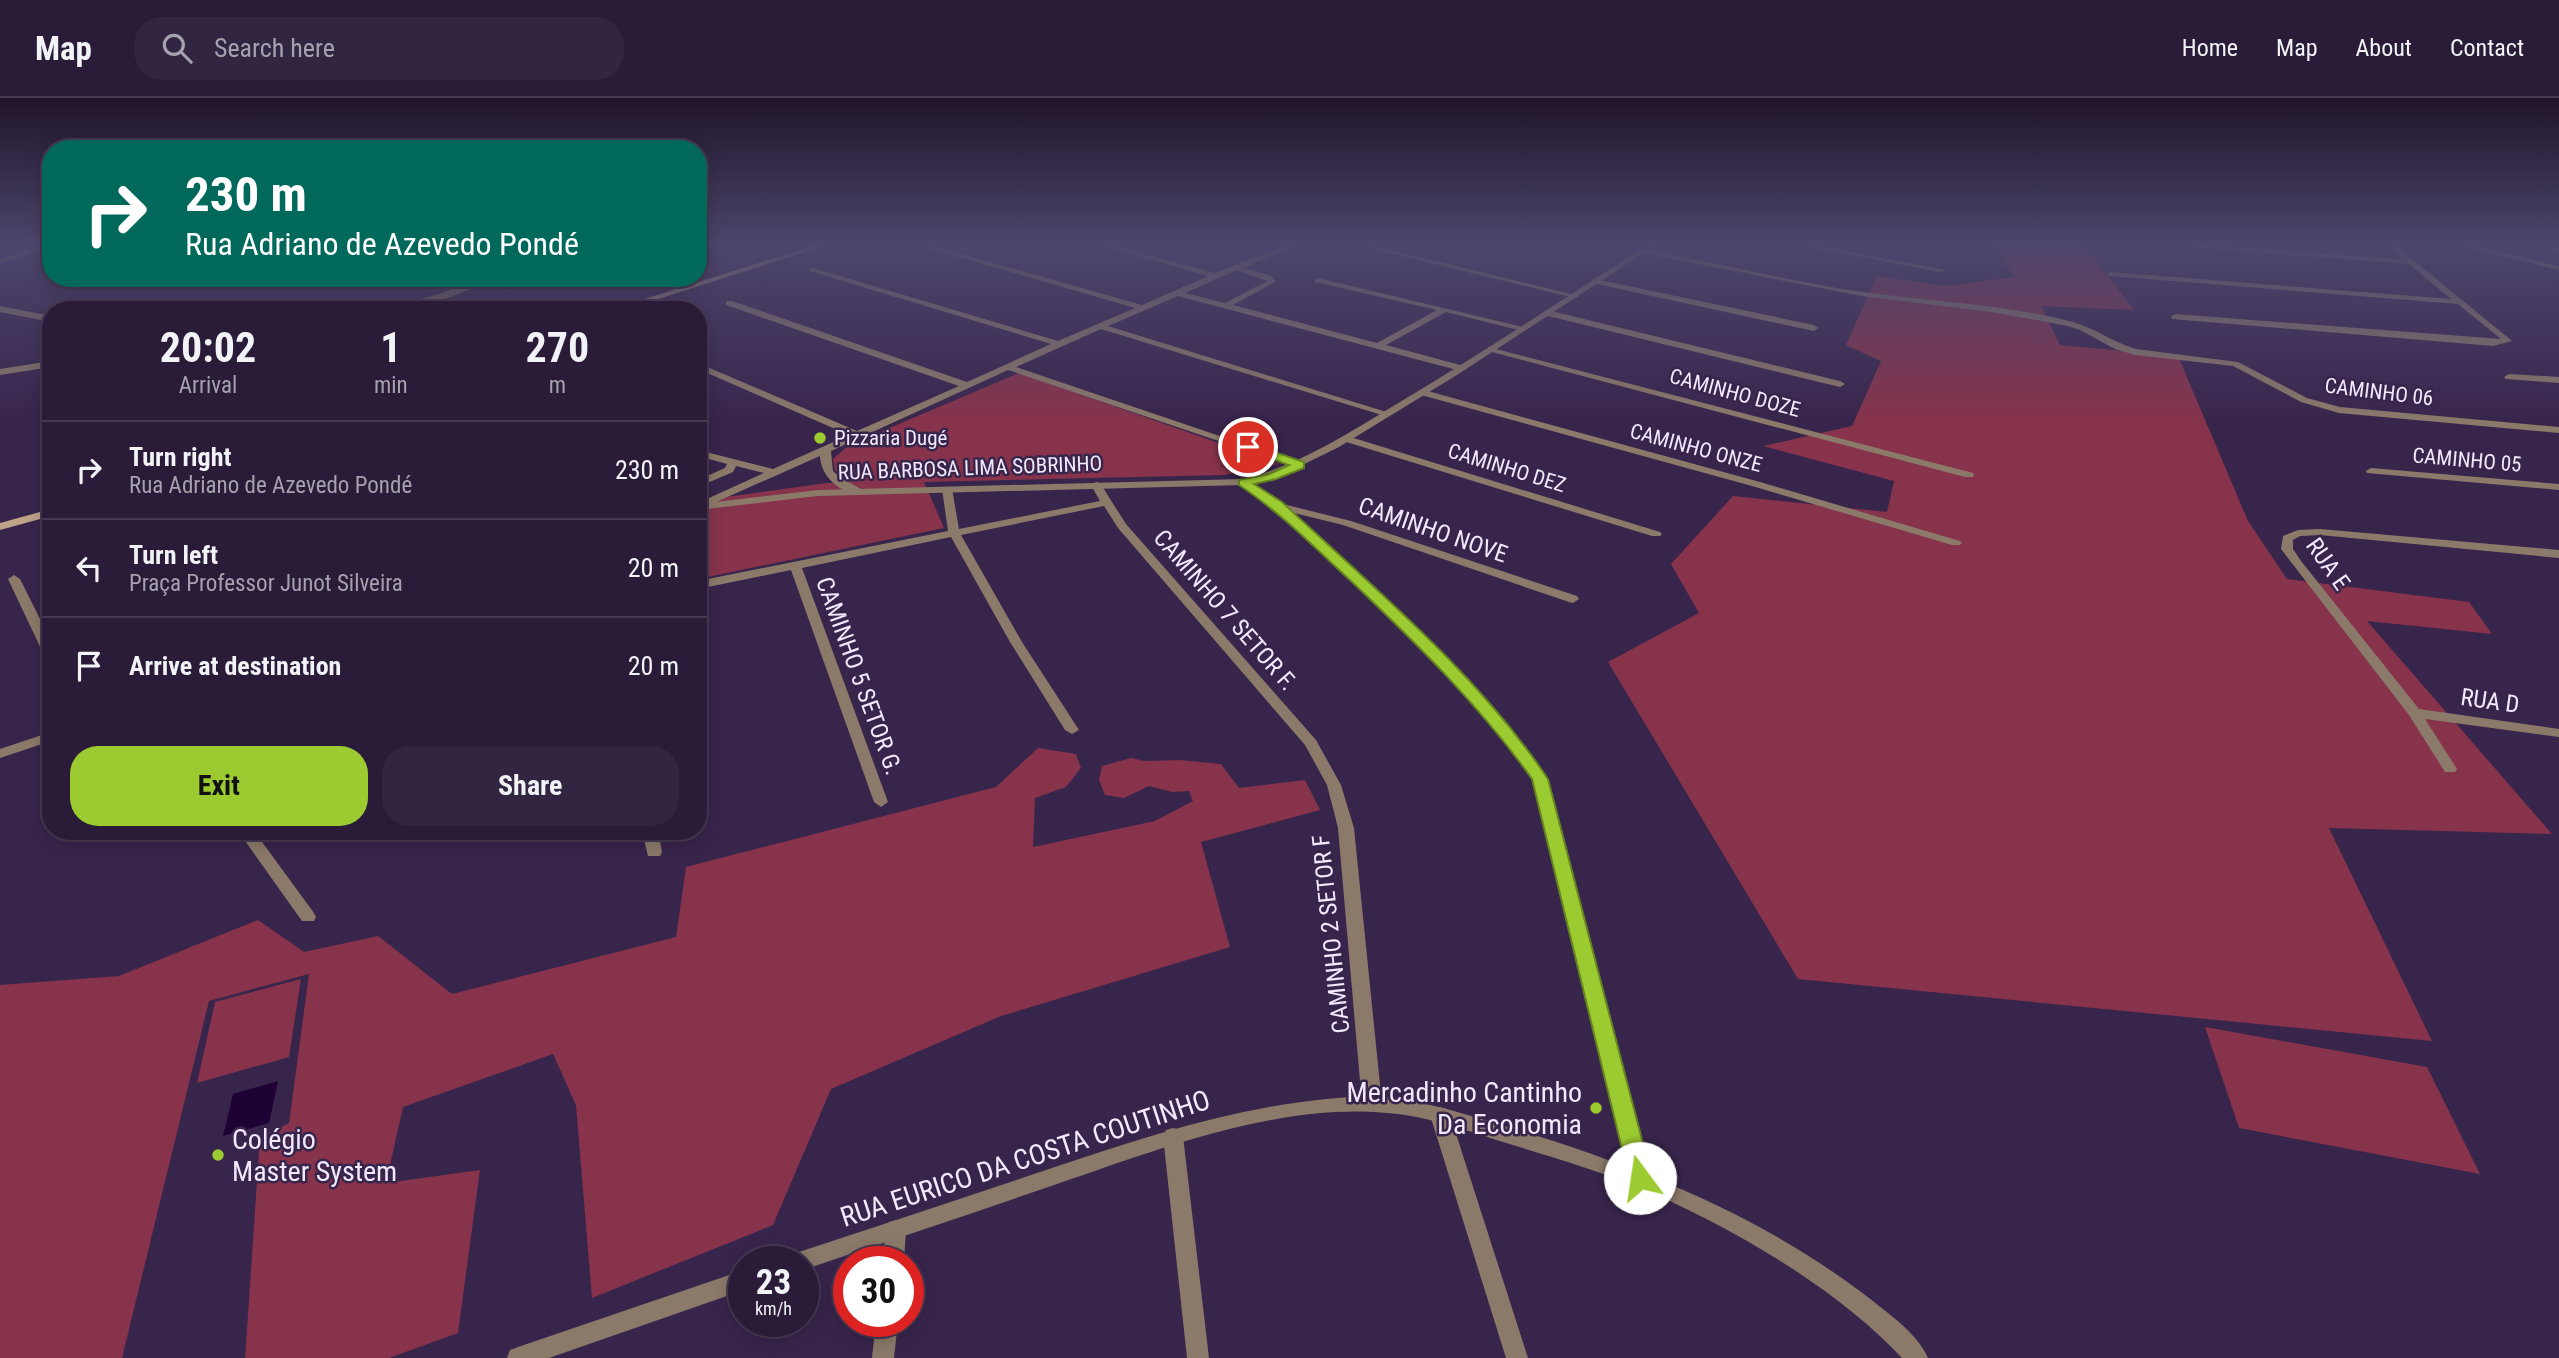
<!DOCTYPE html>
<meta charset="utf-8">
<style>
:root{--surface:#2a1c39;--page:#322541;--text:#f1f3f6;--muted:#a5a1ae;--line:#463a53;--accent:#9cca31}
body{margin:0;font-family:"Roboto Condensed",sans-serif;background:var(--page);color:var(--text);height:100vh;display:flex;flex-direction:column;font-size:26px;white-space:nowrap}
*{box-sizing:border-box;margin:0}
p{font-size:23px;color:var(--muted)}
.icon{flex:none;width:38px;height:38px;fill:none;stroke:currentColor;stroke-width:2;stroke-linecap:round;stroke-linejoin:round}
.map{position:relative;flex:1;overflow:hidden}
.details{position:absolute;left:42px;top:203px;width:665px;height:539px;display:flex;flex-direction:column;background:var(--surface);border-radius:28px;box-shadow:0 4px 18px #0003,0 0 0 2px var(--line)}
.details>*{flex:none}
.hud{position:absolute;left:42px;top:42px;width:665px;height:147px;border-radius:28px;box-shadow:0 4px 18px #0003,0 0 0 2px var(--line);background:#00695c;color:#fff;overflow:hidden}
.speed{position:absolute;left:728px;top:1148px;display:flex;gap:14px;font-size:35px;font-weight:700;text-align:center}
.speed>*{display:grid;place-content:center;width:91px;height:91px;border-radius:50%;background:var(--surface);box-shadow:0 4px 18px #0003,0 0 0 2px var(--line);line-height:1}
.speed small{font-size:18px;font-weight:400}
.speed .limit{border:10px solid #d22;background:#fff;color:#111}
.pin{position:absolute;display:grid;place-items:center;width:60px;height:60px;color:#fff;margin:-30px;border:4px solid #fff;border-radius:50%;box-shadow:0 2px 7px #0007}
.me{position:absolute;width:77px;margin:-38px;rotate:346deg;stroke-linejoin:round;filter:drop-shadow(0 0 5px #0008)}
.turn{display:flex;align-items:center;gap:24px;height:147px;padding:0 28px;font-size:32px}
.turn .icon{width:91px;height:91px;stroke-width:2.5}
.turn b{display:block;font-size:49px;line-height:60px}
.eta{display:flex;justify-content:space-evenly;align-items:center;height:119px;text-align:center}
.eta b{font-size:42px;font-weight:700;line-height:49px}
.cta{display:flex;gap:14px;margin-top:auto;padding:14px 28px}
.cta a{flex:1;height:80px;border-radius:28px;background:var(--accent);color:#111;font-size:28px;font-weight:700;line-height:80px;text-align:center}
.cta a+a{background:var(--page);color:var(--text)}
ul{padding:0;list-style:none}
li{display:flex;align-items:center;gap:21px;height:98px;padding:0 28px;border-top:2px solid var(--line)}
li div{flex:1}
li b{display:block;font-size:26px}
li em{font-style:normal}
header{display:flex;align-items:center;gap:42px;box-sizing:border-box;height:98px;padding:0 35px;background:var(--surface);border-bottom:2px solid var(--line)}
header strong{font-size:33px}
nav{display:flex;gap:38px;margin-inline-start:auto;font-size:24px}
.search{width:490px;height:63px;background:var(--page);display:flex;align-items:center;gap:18px;box-sizing:border-box;padding:0 24px;border-radius:28px;color:var(--muted);font-size:26px}
.map>svg:first-child{display:block}
.green{fill:#86334b}
.water{fill:#1f0235}
.lines{fill:none;stroke-linecap:round;stroke-linejoin:round}
.minor{fill:#8b7a6a;fill-rule:evenodd}
.tertiary{fill:#8b7a6a;fill-rule:evenodd}
.secondary{fill:#bfa389;fill-rule:evenodd}
.route{fill:#9cca31;stroke:#658320;stroke-width:2}
.poi-dot{fill:#9cca31;stroke:#38254c;stroke-width:2.5}
.labels{text-anchor:middle;stroke-width:5;stroke-linejoin:round;paint-order:stroke}
.far-street-label{font-size:21px;fill:#f2e9fd;stroke:#38254c}
.far-poi-label{font-size:21px;fill:#f2e9fd;stroke:#38254c;text-anchor:start}
.street-label{font-size:24px;fill:#f2e9fd;stroke:#38254c}
.near-poi-label{font-size:28px;fill:#f2e9fd;stroke:#38254c;text-anchor:end}
.near-street-label{font-size:28px;fill:#f2e9fd;stroke:#38254c}
</style>
<header>
<strong>Map</strong>
<div class="search"><svg class="icon" aria-label="search" viewBox="0 0 24 24"><circle cx="10" cy="10" r="6"/><path d="M15 15l6 6"/></svg>Search here</div>
<nav><a>Home</a><a>Map</a><a>About</a><a>Contact</a></nav>
</header>
<div class="map">
<svg width="2559" height="1260" viewBox="0 0 2559 1260">
<rect width="100%" height="100%" fill="#38254c"/>
<!-- green -->
<path class="green" d="M1991 147H2084L2134 212 2041 208 2060 247 2178 258 2248 423 2287 481 2469 504 2492 536 2367 523 2552 736 2329 730 2432 943 1798 881 1608 564 1699 515 1671 466 1733 398 1887 414 1894 383 1763 348 1852 328 1881 263 1846 247 1877 178 1946 188 2015 179Z
M1019 275 1279 366 1225 377 924 384 944 430 698 481V403L826 385H846L835 372 833 361 849 347Z
M1038 650 1076 656 1081 670 1066 689 1035 700 1033 749 1155 723 1193 703 1189 693 1172 694 1149 688 1124 700 1105 697 1099 682 1102 668 1131 660 1144 663 1180 662 1221 666 1239 690 1305 682 1320 712 1201 744 1230 849 1001 918 831 991 773 1127 592 1200 576 1007 553 956 403 1009 386 1085 480 1072 458 1235 389 1260H245L260 1040 289 1025 309 876 209 903 122 1260H0V887L119 878 258 822 304 854 378 838 452 896 676 839 686 769 996 689Z
M301 881 289 959 197 985 215 904Z
M2205 929 2427 969 2480 1076 2239 1030Z"/>
<!-- water -->
<path class="water" d="M278 983 269 1025 223 1038 233 996Z"/>
<g class="lines">
<!-- minor -->
<path class="minor" d="M45 147H51V150L0 165V161Z
M917 147H930L1142 207 1208 178 1099 147H1112L1215 175 1286 147H1297L1244 170 1272 178 1275 184 1233 207 1377 245 1437 212 1315 184 1314 182 1318 180 1527 230 1523 233 1446 214 1386 247 1464 268 1466 270 1461 273 1178 198 1108 228 1393 316 1385 318 1101 231 1016 269 1305 367 1304 369H1296L1008 272 831 353 833 373 841 380 863 392V396C842 398 820 378 820 358L698 412V405L764 375 736 368 733 374 698 389V382L725 370 727 366 698 358V352L773 371 849 337 698 271V265L857 333 959 288 726 207V203H732L967 284 1051 246 810 173V169L1058 243 1135 210ZM1237 172 1267 183 1225 205 1185 195Z
M1356 147H1370L1579 198 1575 200Z
M1797 147H1815L1945 172 1941 174Z
M2166 147H2207L2403 161 2387 147H2395L2512 243 2493 248 2172 221 2171 219 2175 216 2501 241 2458 206 2110 178 2106 176 2110 174 2451 201 2409 166Z
M2457 147H2472L2559 168V172Z
M2548 147 2559 149V155Z
M1644 151C1717 165 1790 183 1863 194 1933 204 2004 206 2073 224 2095 230 2114 245 2136 251L2238 264 2307 300 2340 309 2559 329V335L2339 315 2301 304 2233 268 2135 257 2115 251 2080 232 2068 228 1992 214 1862 198 1641 155V151Z
M478 180H490C461 199 416 212 381 212L442 195Z
M1595 181 1814 227 1818 230 1814 233 1592 185V181Z
M1547 212 1840 283 1845 286 1840 289 1544 217V213Z
M1488 249 1973 375 1974 377 1973 379H1965L1488 253Z
M51 263V269L0 277V271Z
M2509 276 2559 279V285L2506 281 2504 279Z
M1424 292 1760 384 1960 443 1962 445 1960 447H1952L1752 388 1421 297 1419 295Z
M1347 338 1660 434 1662 436 1660 438H1652L1343 343V339Z
M2371 370 2559 386V392L2367 375 2366 373Z
M1243 381 1279 405 1351 423 1577 498 1579 501 1573 505 1569 504 1343 427 1290 414C1323 441 1354 471 1385 501 1444 557 1502 613 1547 681L1651 1080 1648 1086 1641 1089 1634 1086 1631 1080 1533 681C1487 614 1430 558 1372 502 1330 461 1288 421 1239 386V382Z
M1096 384 1100 385 1126 426 1316 642 1341 687 1354 730 1382 1006 1379 1012 1372 1014 1365 1012 1362 1006 1338 730 1327 687 1305 647 1118 430 1104 408 961 437 1022 544 1079 632 1072 636 1065 632 1010 544 951 439 802 470 888 704 881 709 874 704 791 472 698 491V483L948 433 942 391 943 389H951L952 391 959 431 1100 403 1091 387Z
M2320 431 2559 452V460L2320 437 2300 438 2293 442V451L2301 463 2419 611 2559 631V639L2425 621 2457 671 2455 674H2445L2409 617 2281 451 2283 438 2298 432Z
M14 477 20 481 51 543V561L44 557 8 481Z
M238 733H254L314 815 316 819 314 823H302Z
M642 733H658L662 754 660 758H648Z
M1440 1009 1447 1011 1450 1017 1528 1260H1506L1430 1017 1433 1011Z
M1173 1030 1180 1032 1183 1038 1209 1260H1187L1163 1038 1166 1032Z
M896 1122 903 1124 906 1131 904 1164H882L886 1131 889 1124Z
M876 1223H898L894 1260H872Z"/>
<!-- tertiary -->
<path class="tertiary" d="M1647 147H1656L1457 277 1339 349 1286 375 1243 387 818 398 698 412V406L818 392 1243 381C1301 367 1350 334 1400 304 1484 254 1565 200 1647 147Z
M0 208 51 218V224L0 214Z
M51 634V643L0 660V651Z
M1370 998C1417 1000 1460 1015 1505 1028 1635 1067 1760 1116 1869 1200 1889 1216 1918 1236 1928 1260H1902C1836 1189 1728 1127 1638 1089 1594 1071 1548 1058 1503 1044 1465 1032 1427 1018 1387 1015 1277 1005 1160 1051 1057 1086 973 1115 888 1143 803 1172V1164H789L792 1157 799 1154C881 1127 964 1100 1046 1072 1154 1036 1255 1002 1370 998Z
M744 1172V1192L549 1260H507L510 1252 518 1249Z"/>
<!-- secondary -->
<path class="secondary" d="M815 147H827L624 212H610Z
M51 411V418L0 432V425Z"/>
</g>
<!-- sky -->
<linearGradient id="sky" x2="0" y2="1"><stop stop-color="#1f142a"/><stop offset="0.45" stop-color="#4d466c"/><stop offset="1" stop-color="#4d466c" stop-opacity="0"/></linearGradient>
<rect width="2559" height="324" fill="url(#sky)"/>
<!-- route -->
<path class="route" d="M1248 345 1304 364V370L1276 381 1254 386 1282 404C1374 490 1478 576 1548 681L1652 1080 1649 1087 1640 1090 1632 1087 1629 1080 1532 681C1480 608 1417 546 1352 484 1315 450 1281 415 1239 387V382L1269 376 1289 367 1243 351V346Z"/>
<!-- markers -->
<g class="poi-dot">
<circle cx="820" cy="340" r="7"/>
<circle cx="1596" cy="1010" r="7"/>
<circle cx="218" cy="1057" r="7"/>
</g>
<g class="labels">
<!-- far-street labels -->
<g class="far-street-label">
<text transform="translate(2379 294) rotate(7)" y="7">CAMINHO 06</text>
<text transform="translate(1735 295) rotate(15)" y="7">CAMINHO DOZE</text>
<text transform="translate(1696 350) rotate(15)" y="7">CAMINHO ONZE</text>
<text transform="translate(2467 362) rotate(5)" y="7">CAMINHO 05</text>
<text transform="translate(970 370) rotate(-2)" y="7">RUA BARBOSA LIMA SOBRINHO</text>
<text transform="translate(1507 370) rotate(17)" y="7">CAMINHO DEZ</text>
</g>
<!-- far-poi labels -->
<g class="far-poi-label">
<text x="834" y="347">Pizzaria Dugé</text>
</g>
<!-- street labels -->
<g class="street-label">
<text transform="translate(1433 432) rotate(19)" y="8">CAMINHO NOVE</text>
<text transform="translate(2328 466) rotate(55)" y="8">RUA E</text>
<text transform="translate(1225 512) rotate(49)" y="8">CAMINHO 7 SETOR F.</text>
<text transform="translate(859 578) rotate(70)" y="8">CAMINHO 5 SETOR G.</text>
<text transform="translate(2490 603) rotate(8)" y="8">RUA D</text>
<text transform="translate(1331 836) rotate(-96)" y="8">CAMINHO 2 SETOR F</text>
</g>
<!-- near-poi labels -->
<g class="near-poi-label">
<text x="1582" y="1004">Mercadinho Cantinho<tspan x="1582" dy="32">Da Economia</tspan></text>
<text x="232" y="1051" text-anchor="start">Colégio<tspan x="232" dy="32">Master System</tspan></text>
</g>
<!-- near-street labels -->
<g class="near-street-label">
<text transform="translate(1025 1060) rotate(-18)" y="10">RUA EURICO DA COSTA COUTINHO</text>
</g>
</g>
</svg>
<div class="speed"><div>23<small>km/h</small></div><div class="limit">30</div></div>
<div class="pin" style="left:1248px;top:349px;background:#d93025"><svg class="icon" aria-label="arrive" viewBox="0 0 24 24"><path d="M6 21V4h12l-3 4 3 4H6"/></svg></div>
<svg class="me" style="left:1640px;top:1080px" viewBox="-20 -20 40 40"><circle r="19" fill="#fff"/><path d="M0-13L10 11 0 6-10 11z" fill="#9cca31"/></svg>
<div class="hud">
<div class="turn"><svg class="icon" aria-label="right" viewBox="0 0 24 24"><path d="M7 20v-9h11M14 6l5 5-5 5"/></svg><div><b>230 m</b>Rua Adriano de Azevedo Pondé</div></div>
</div>
<section class="details">
<div class="eta">
<div><b>20:02</b><p>Arrival</p></div>
<div><b>1</b><p>min</p></div>
<div><b>270</b><p>m</p></div>
</div>
<ul>
<li><svg class="icon" aria-label="right" viewBox="0 0 24 24"><path d="M7 20v-9h11M14 6l5 5-5 5"/></svg><div><b>Turn right</b><p>Rua Adriano de Azevedo Pondé</p></div><em>230 m</em></li>
<li><svg class="icon" aria-label="left" viewBox="0 0 24 24"><path d="M17 20v-9H6M10 6l-5 5 5 5"/></svg><div><b>Turn left</b><p>Praça Professor Junot Silveira</p></div><em>20 m</em></li>
<li><svg class="icon" aria-label="arrive" viewBox="0 0 24 24"><path d="M6 21V4h12l-3 4 3 4H6"/></svg><div><b>Arrive at destination</b></div><em>20 m</em></li>
</ul>
<div class="cta"><a>Exit</a><a>Share</a></div>
</section>
</div>
